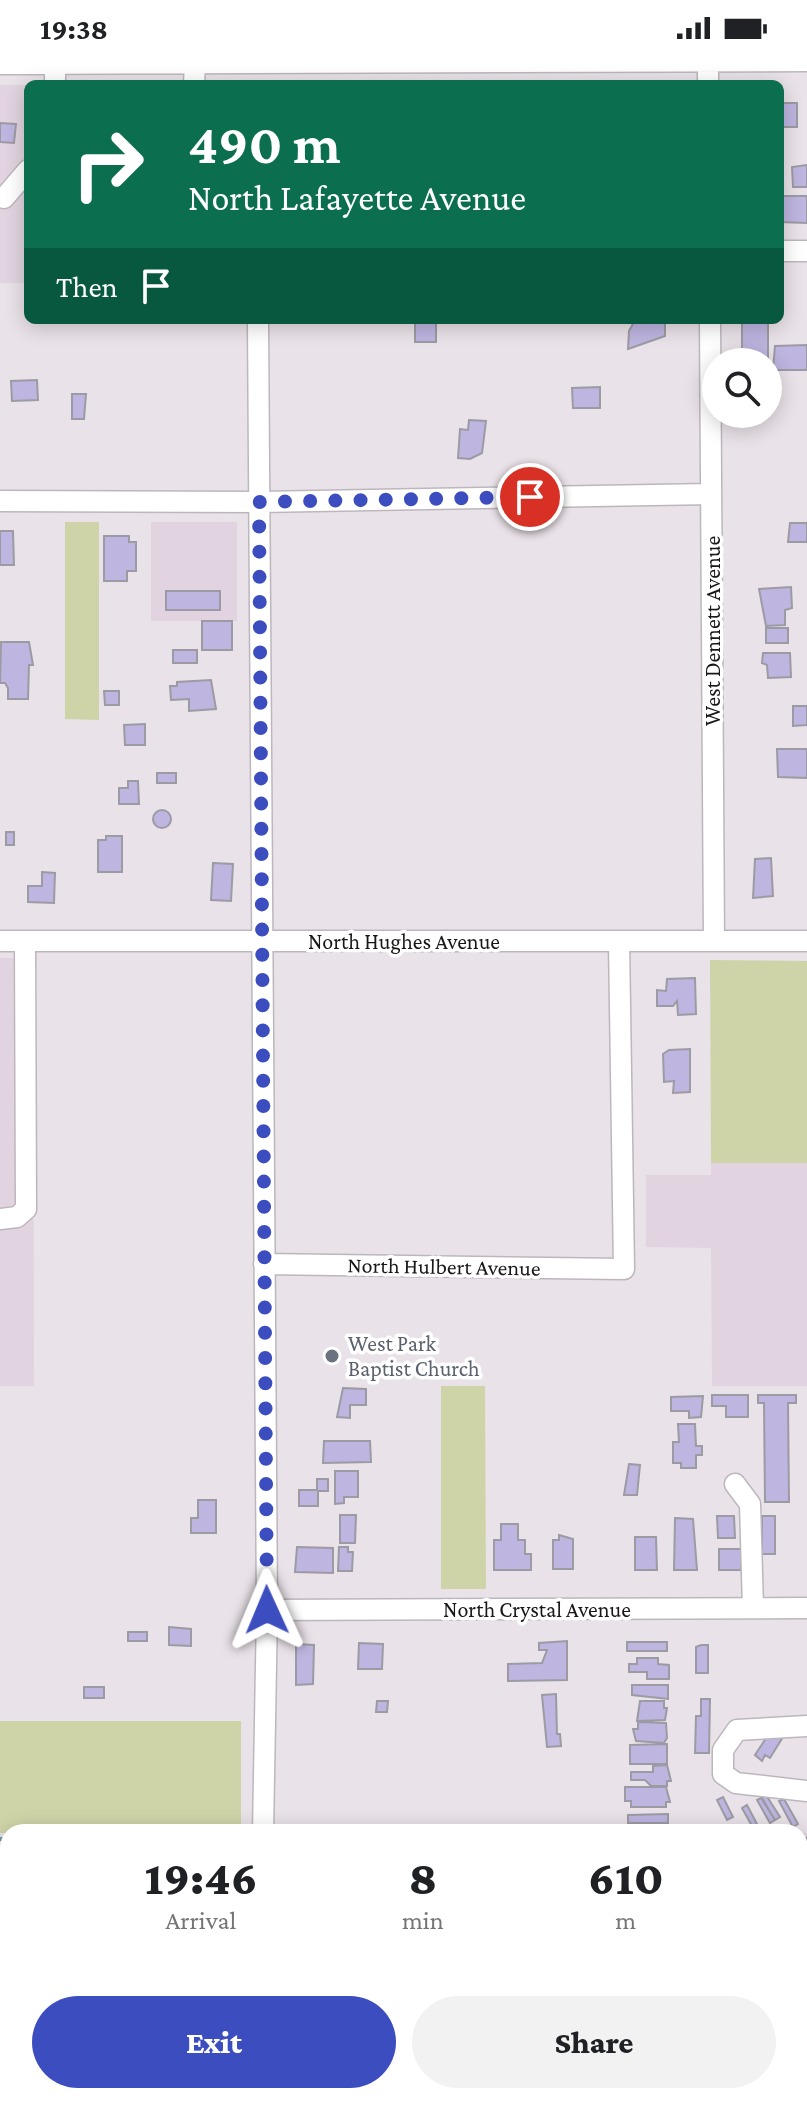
<!DOCTYPE html>
<style>
:root{--surface:#fff;--page:#f2f2f2;--text:#202124;--muted:#757577;--accent:#3c4dc0}
body{margin:0;font-family:"Crimson Pro",serif;background:var(--page);color:var(--text);height:100vh;display:flex;flex-direction:column;font-size:30px;white-space:nowrap}
*{box-sizing:border-box;margin:0}
p{font-size:26px;color:var(--muted)}
.icon{flex:none;width:44px;height:44px;fill:none;stroke:currentColor;stroke-width:2;stroke-linecap:round;stroke-linejoin:round}
.map{position:relative;flex:1;overflow:hidden}
.sheet{position:absolute;left:0px;top:1768px;width:808px;height:280px;display:flex;flex-direction:column;background:var(--surface);border-radius:24px 24px 0 0;box-shadow:0 4px 20px #0003}
.sheet>*{flex:none}
.top-card{position:absolute;left:24px;top:24px;width:760px;height:244px;border-radius:12px;box-shadow:0 4px 20px #0003;background:#0b6e4f;color:#fff;overflow:hidden}
.tools{position:absolute;left:702px;top:292px;display:grid;gap:16px}
.tools a{display:grid;place-items:center;width:80px;height:80px;border-radius:50%;background:var(--surface);box-shadow:0 4px 20px #0003;font-size:40px}
.pin{position:absolute;display:grid;place-items:center;width:68px;height:68px;color:#fff;margin:-34px;border:4px solid #fff;border-radius:50%;box-shadow:0 2px 8px #0007}
.me{position:absolute;width:88px;margin:-44px;rotate:359deg;stroke-linejoin:round;filter:drop-shadow(0 0 6px #0008)}
.turn{display:flex;align-items:center;gap:28px;height:168px;padding:0 32px;font-size:36px}
.turn .icon{width:104px;height:104px;stroke-width:2.5}
.turn b{display:block;font-size:56px;line-height:68px}
.then{display:flex;align-items:center;height:76px;padding:0 32px;background:#0003;gap:16px;font-size:30px}
.eta{display:flex;justify-content:space-evenly;align-items:center;height:136px;text-align:center}
.eta b{font-size:48px;font-weight:800;line-height:56px}
.cta{display:flex;gap:16px;margin-top:auto;padding:16px 32px}
.cta a{flex:1;height:92px;border-radius:48px;background:var(--accent);color:#fff;font-size:32px;font-weight:800;line-height:92px;text-align:center}
.cta a+a{background:var(--page);color:var(--text)}
.status{display:flex;justify-content:space-between;align-items:center;height:56px;padding:0 40px;background:var(--surface);direction:ltr}
.status svg{height:22px;fill:currentColor}
.map>svg:first-child{display:block}
.built{fill:#e1d4e0}
.green{fill:#cfd4a8}
.lines{fill:none;stroke-linecap:round;stroke-linejoin:round}
.stream{stroke:#669dab;stroke-width:4}
.building{fill:#beb5e0;stroke:#9c9ba3;stroke-width:2}
.minor-casing{stroke:#bdb7bd;stroke-width:23}
.minor{stroke:#fff;stroke-width:20}
.route{stroke:#3c4dc0;stroke-width:14;stroke-dasharray:0 25.2}
.worship-dot{fill:#6b7280;stroke:#fff;stroke-width:3}
.labels{text-anchor:middle;stroke-width:7;stroke-linejoin:round;paint-order:stroke}
.street-label{font-size:22px;fill:#1a1719;stroke:#fff}
.worship-label{font-size:22px;fill:#5b616d;stroke:#fff;text-anchor:start}
</style>
<div class="status"><b>19:38</b><svg viewBox="0 0 49 12"><path d="M0 12V9h3v3zM5 12V6h3v6zM10 12V3h3v9zM15 12V0h3v12zM26 1h20v11H26zM47 4h2v5h-2z"/></svg></div>
<div class="map">
<svg width="807" height="2048" viewBox="0 0 807 2048">
<rect width="100%" height="100%" fill="#e9e2e8"/>
<!-- built -->
<path class="built" d="M0 29H28V227H0Z
M151 466H237V565H151Z
M0 902H33L34 1330H0Z
M711 1107H807V1330H712L711 1192 646 1191V1119H711Z
M800 1777H807V2048H631V2040H800Z"/>
<!-- green -->
<path class="green" d="M65 466H99V664L65 663Z
M710 904 807 905V1107H711Z
M441 1330H485L486 1533H441Z
M0 1665H241V1776L0 1777Z"/>
<g class="lines">
<!-- stream -->
<path class="stream" d="M0 1783H8"/>
</g>
<!-- building -->
<path class="building" d="M780 47H797V71H780Z
M0 67 16 68 14 87 0 86Z
M807 109V131H793L792 111Z
M780 140H807V167L780 166Z
M415 264H436V286H415Z
M635 264H665V280L628 293 629 275Z
M742 264H768V306H742Z
M807 289V314H773L775 290Z
M37 324 38 344 12 345 11 325Z
M600 331V352H573L572 332Z
M72 338H86L84 363H72Z
M469 364 486 365 482 397 470 403 458 402 460 373 468 374Z
M790 467H807V486H788Z
M0 475H13L14 509H0Z
M104 480H129V486H136V515H127V525H104Z
M791 531 792 552 785 554V569L766 570 759 533Z
M166 535H220V554H166Z
M202 565H232V594H202Z
M766 572H788V587H766Z
M1 586H29L33 609H29L28 643H8V632L5 627H0Z
M173 594H197V607H173Z
M763 597H790L791 621 768 622 767 609 762 607Z
M211 624 216 653 189 655V643L171 644 170 630H177V626Z
M104 635H119V649H105Z
M793 650H807V669L793 670Z
M145 668V689H125L124 669Z
M777 693H807V722L778 721Z
M157 717H176V727H157Z
M128 725H138L139 748H119V732H128Z
M153 763a9 9 0 1 1 18 0a9 9 0 1 1-18 0Z
M6 776H14V789H6Z
M106 780H122V816H98V784H106Z
M771 802 773 840 753 842 755 803Z
M213 807 233 808 231 845 211 844Z
M42 816 55 817 54 847 28 846V830H42Z
M695 922 696 958 678 959 677 945 673 950H657V934L666 935 667 923Z
M690 993V1036L673 1037 674 1025 664 1026 663 998 669 994Z
M343 1332 366 1333V1349H350V1362L337 1361Z
M712 1339H748V1361H726V1350H712Z
M758 1339H796V1347H788L789 1446H765L764 1347H758Z
M703 1340 701 1361 689 1362V1355H671V1341Z
M678 1368H695L696 1390H702V1399H696V1412H681V1407H673V1386H679Z
M324 1385H370L371 1406 323 1407Z
M629 1408 640 1409 637 1439H624Z
M335 1415H358V1441H344V1447L335 1448Z
M317 1423H328V1435H318V1450H299V1434H317Z
M198 1444H216V1477H191V1462H198Z
M340 1459H356L355 1487H340Z
M717 1460H734L735 1482H718Z
M762 1460H775V1498H762Z
M675 1462 693 1463 697 1514H674Z
M501 1468H518V1484H525V1498H531V1514H494V1484H501Z
M559 1479 573 1483V1513H553V1484H559Z
M635 1481H656L657 1514H635Z
M297 1491 333 1492V1517L295 1516Z
M339 1491H348V1496H353L352 1515H338Z
M719 1493H741V1514H719Z
M169 1571 191 1573V1590L169 1589Z
M128 1576H147V1585H128Z
M567 1585V1624L508 1625V1608L542 1607 547 1594H539V1587Z
M627 1586H667V1595H627Z
M359 1587 383 1588 382 1613H358Z
M296 1588 314 1589 313 1628 296 1629Z
M701 1589H708V1617H696V1591Z
M637 1602H658V1608L669 1609V1623H647V1616H629V1608H637Z
M632 1629H668V1643L632 1639Z
M84 1631H104V1642H84Z
M556 1638 557 1678H560L561 1690 547 1691 542 1639Z
M701 1643H710L709 1697H695L696 1660H701Z
M377 1645H388L387 1656H376Z
M640 1645H664V1652H667L665 1664 637 1665Z
M638 1666 666 1667 667 1682 664 1687 636 1685 633 1673H638Z
M772 1673 783 1681 770 1702 765 1699 762 1705 755 1699Z
M667 1688V1708H630V1689Z
M667 1709 671 1725H667V1730H651L645 1724H631V1716H653V1710Z
M625 1731H666L670 1746H666V1751H631V1745H625Z
M766 1739 780 1761 775 1764 762 1742Z
M723 1741 733 1761 727 1764 717 1744Z
M761 1742 775 1764 770 1767 757 1744Z
M784 1743 798 1768 793 1771 779 1745Z
M747 1749 757 1768 752 1770 742 1752Z
M668 1758V1767H628V1759Z
M800 1782H807V1797H800Z
M714 2040H734V2048H715Z"/>
<g class="lines">
<!-- minor casing -->
<g class="minor-casing">
<path id="minor" d="M708 0V28
M0 8 807 5
M55 28V8
M194 28 195 8
M4 142 28 114
M780 195H807
M258 264 267 1554 263 1776
M710 264 714 885
M0 445 259 446 711 438
M0 885H807
M0 1163 17 1161 26 1153 25 885
M264 1208 624 1213 619 885
M735 1428 750 1448 753 1552
M267 1554 807 1552
M807 1670 737 1674 723 1694V1718L736 1727 807 1735
M0 1882H8
M800 1977 807 1972
M800 2015H807
M615 2040V2048
M758 2040V2048
M64 2048V2040"/>
</g>
<!-- minor -->
<use href="#minor" class="minor"/>
</g>
<g class="lines">
<!-- route -->
<path class="route" d="M267 1554 259 446 530 441"/>
</g>
<!-- markers -->
<circle class="worship-dot" cx="332" cy="1300" r="8"/>
<g class="labels">
<!-- street labels -->
<g class="street-label">
<text transform="translate(712 575) rotate(-90)" y="8">West Dennett Avenue</text>
<text x="404" y="893">North Hughes Avenue</text>
<text transform="translate(444 1210) rotate(1)" y="8">North Hulbert Avenue</text>
<text x="537" y="1561">North Crystal Avenue</text>
</g>
<!-- worship labels -->
<g class="worship-label">
<text x="348" y="1295">West Park<tspan x="348" dy="25">Baptist Church</tspan></text>
</g>
</g>
</svg>
<div class="tools">
<a><svg class="icon" aria-label="search" viewBox="0 0 24 24"><circle cx="10" cy="10" r="6"/><path d="M15 15l6 6"/></svg></a>
</div>
<div class="pin" style="left:530px;top:441px;background:#d93025"><svg class="icon" aria-label="arrive" viewBox="0 0 24 24"><path d="M6 21V4h12l-3 4 3 4H6"/></svg></div>
<svg class="me" style="left:267px;top:1554px" viewBox="-20 -20 40 40"><path d="M0-17L14 15 0 8-14 15z" fill="#3c4dc0" stroke="#fff" stroke-width="4"/></svg>
<div class="top-card">
<div class="turn"><svg class="icon" aria-label="right" viewBox="0 0 24 24"><path d="M7 20v-9h11M14 6l5 5-5 5"/></svg><div><b>490 m</b>North Lafayette Avenue</div></div>
<div class="then">Then<svg class="icon" aria-label="arrive" viewBox="0 0 24 24"><path d="M6 21V4h12l-3 4 3 4H6"/></svg></div>
</div>
<section class="sheet">
<div class="eta">
<div><b>19:46</b><p>Arrival</p></div>
<div><b>8</b><p>min</p></div>
<div><b>610</b><p>m</p></div>
</div>
<div class="cta"><a>Exit</a><a>Share</a></div>
</section>
</div>
